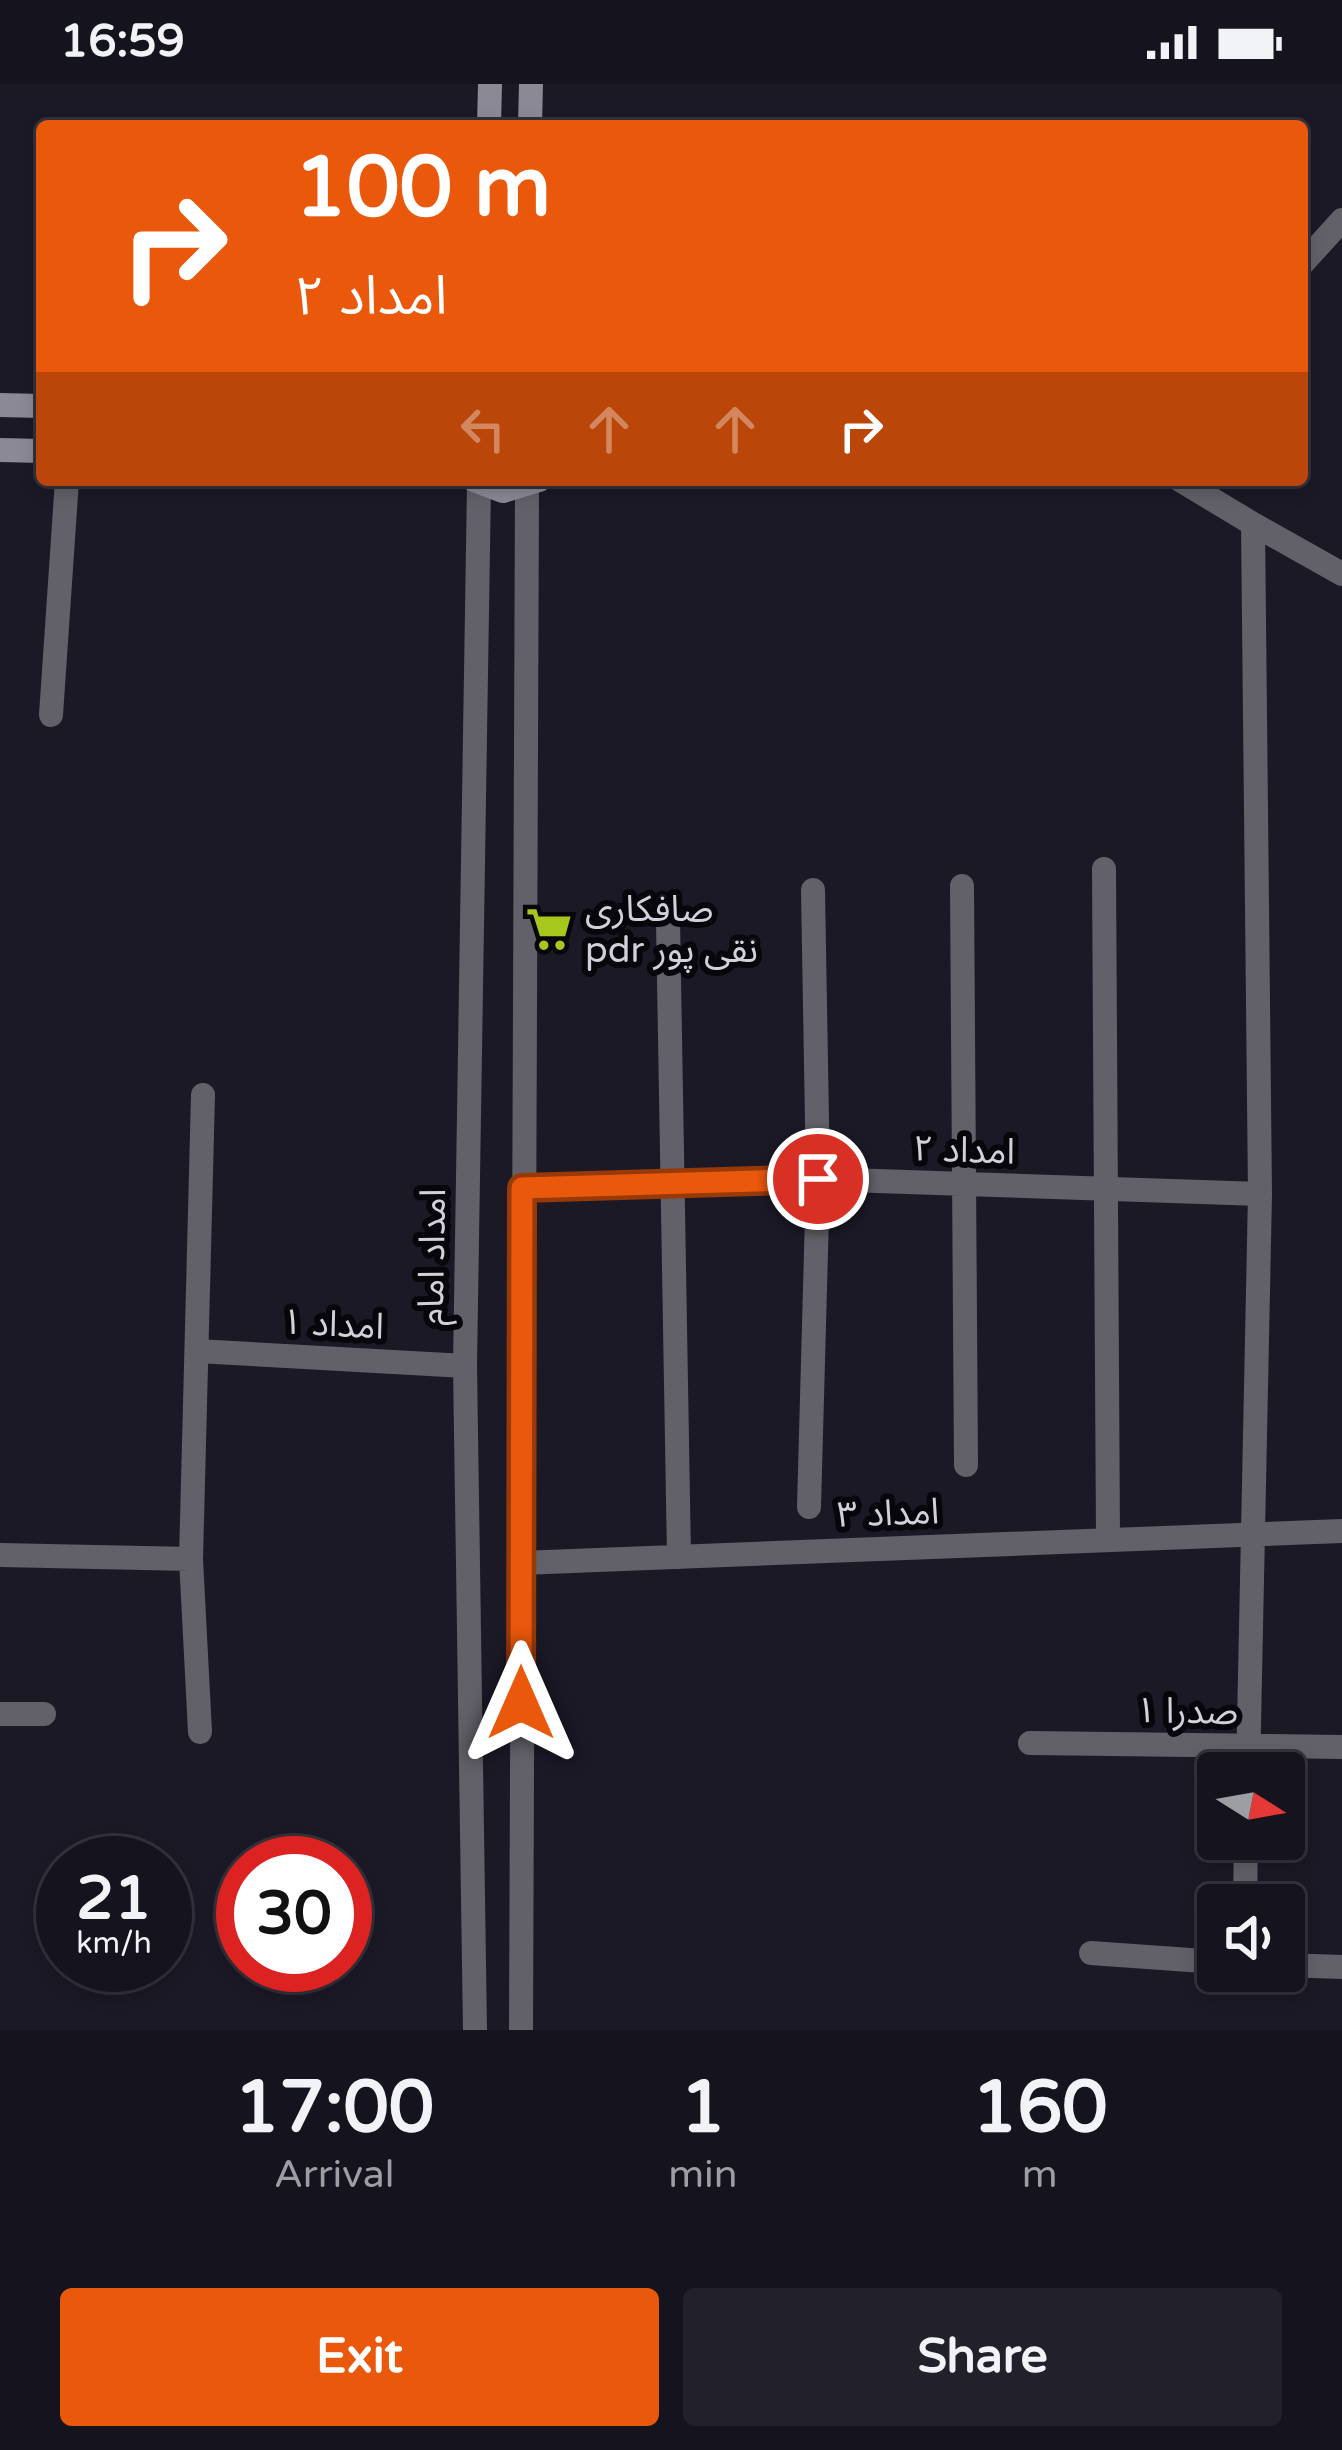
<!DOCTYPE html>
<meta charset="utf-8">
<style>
:root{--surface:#15131d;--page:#22202a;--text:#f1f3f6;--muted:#9d9ea4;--line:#34323b;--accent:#ea580c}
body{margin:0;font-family:"Varela Round","Noto Sans Arabic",sans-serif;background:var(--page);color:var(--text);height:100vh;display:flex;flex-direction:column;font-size:45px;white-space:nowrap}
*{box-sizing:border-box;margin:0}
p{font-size:39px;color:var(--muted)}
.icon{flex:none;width:66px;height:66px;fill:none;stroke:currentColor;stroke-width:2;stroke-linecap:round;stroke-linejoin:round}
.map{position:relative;height:1946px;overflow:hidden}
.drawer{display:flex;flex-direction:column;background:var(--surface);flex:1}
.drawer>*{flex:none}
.top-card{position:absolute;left:36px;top:36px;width:1272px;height:366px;border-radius:12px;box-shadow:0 6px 18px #0003,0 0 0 3px var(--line);background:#ea580c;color:#fff;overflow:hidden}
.needle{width:78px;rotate:101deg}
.fabs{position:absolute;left:1197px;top:1668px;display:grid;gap:24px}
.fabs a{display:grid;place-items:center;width:108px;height:108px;border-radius:12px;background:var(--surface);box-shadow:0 6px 18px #0003,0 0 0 3px var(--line);font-size:60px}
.speed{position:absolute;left:36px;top:1752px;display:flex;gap:24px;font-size:60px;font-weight:700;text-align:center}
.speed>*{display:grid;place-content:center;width:156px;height:156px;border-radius:50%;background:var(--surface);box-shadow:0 6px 18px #0003,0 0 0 3px var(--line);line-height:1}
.speed small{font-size:30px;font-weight:400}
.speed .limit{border:18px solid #d22;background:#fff;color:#111}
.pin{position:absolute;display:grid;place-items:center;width:102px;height:102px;color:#fff;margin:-51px;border:6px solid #fff;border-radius:50%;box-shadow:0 3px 12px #0007}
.me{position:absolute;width:132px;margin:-66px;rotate:0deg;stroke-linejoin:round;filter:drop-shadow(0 0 9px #0008)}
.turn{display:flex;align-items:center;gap:42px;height:252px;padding:0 60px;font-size:54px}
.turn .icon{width:156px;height:156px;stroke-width:2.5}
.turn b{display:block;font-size:84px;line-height:102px}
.lanes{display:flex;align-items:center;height:114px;padding:0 60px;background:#0003;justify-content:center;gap:60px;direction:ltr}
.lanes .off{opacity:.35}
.eta{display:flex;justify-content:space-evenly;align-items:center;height:204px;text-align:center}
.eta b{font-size:72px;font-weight:700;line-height:84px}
.primary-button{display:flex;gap:24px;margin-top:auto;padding:24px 60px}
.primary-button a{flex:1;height:138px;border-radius:12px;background:var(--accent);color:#fff;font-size:48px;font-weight:700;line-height:138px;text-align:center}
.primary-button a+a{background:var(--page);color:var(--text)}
.status{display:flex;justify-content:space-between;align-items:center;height:84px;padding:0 60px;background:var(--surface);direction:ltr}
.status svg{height:33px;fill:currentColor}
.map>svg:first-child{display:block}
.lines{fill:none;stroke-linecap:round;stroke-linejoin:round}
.minor{stroke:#626169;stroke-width:24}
.secondary{stroke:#8b8995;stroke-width:24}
.route-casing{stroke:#983908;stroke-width:30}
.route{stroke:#ea580c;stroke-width:21}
.labels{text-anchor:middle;stroke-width:12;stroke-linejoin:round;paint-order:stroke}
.poi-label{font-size:36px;fill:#d2d1db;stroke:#06060b;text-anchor:start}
.street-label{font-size:36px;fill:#d2d1db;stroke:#06060b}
</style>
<div class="status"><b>16:59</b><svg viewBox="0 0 49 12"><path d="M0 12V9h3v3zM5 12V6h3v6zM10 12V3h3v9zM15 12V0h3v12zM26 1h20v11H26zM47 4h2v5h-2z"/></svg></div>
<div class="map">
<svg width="1342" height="1946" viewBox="0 0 1342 1946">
<rect width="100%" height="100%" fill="#1c1927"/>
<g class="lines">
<!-- minor -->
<path class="minor" d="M1302 180 1342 136
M1180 396 1253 440 1260 1110 1248 1689
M1253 440 1342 490
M51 631 67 396
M1104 785 1108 1454
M962 802 966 1381
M668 837 679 1473
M522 1104 818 1095 1260 1110
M197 1267 465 1282
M809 1423 818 1095 813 806
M0 1471 191 1475
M521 1479 1342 1447
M0 1630H44
M200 1648 191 1475 203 1011
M1030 1659 1342 1663
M1245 1821 1246 1755
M1091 1869 1218 1878
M1284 1881 1342 1883
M475 1946 465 1282 479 400
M521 1946 527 404"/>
<!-- secondary -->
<path class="secondary" d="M489 42 490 0
M530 42 531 0
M0 321 42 322
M0 366 42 367
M474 396 503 407 539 396"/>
</g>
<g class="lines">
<!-- route casing -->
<g class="route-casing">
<path id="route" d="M521 1619 522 1104 818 1095"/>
</g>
<!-- route -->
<use href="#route" class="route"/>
</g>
<!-- icons -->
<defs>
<g id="supermarket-bare" transform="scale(3.6)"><path d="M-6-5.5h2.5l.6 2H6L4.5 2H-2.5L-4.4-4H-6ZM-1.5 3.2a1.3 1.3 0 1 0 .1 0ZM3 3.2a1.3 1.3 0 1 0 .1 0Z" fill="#a8c71d" stroke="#06060b" stroke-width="2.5" paint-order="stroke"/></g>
</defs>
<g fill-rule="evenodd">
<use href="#supermarket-bare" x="549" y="845"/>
</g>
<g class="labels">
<!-- poi labels -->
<g class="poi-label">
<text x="585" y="837">صافکاری<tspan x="585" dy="41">pdr نقی پور</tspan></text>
</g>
<!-- street labels -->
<g class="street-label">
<text transform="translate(964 1065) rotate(2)" y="13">امداد ۲</text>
<text transform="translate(431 1173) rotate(-89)" y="13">امداد امام</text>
<text transform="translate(333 1239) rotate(3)" y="13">امداد ۱</text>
<text transform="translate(888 1428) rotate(-2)" y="13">امداد ۳</text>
<text transform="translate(1187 1626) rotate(1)" y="13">صدرا ۱</text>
</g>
</g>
</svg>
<div class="fabs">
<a><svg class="needle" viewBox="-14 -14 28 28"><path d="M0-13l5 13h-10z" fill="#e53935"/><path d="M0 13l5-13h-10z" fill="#9d9ea4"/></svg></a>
<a><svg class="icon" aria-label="sound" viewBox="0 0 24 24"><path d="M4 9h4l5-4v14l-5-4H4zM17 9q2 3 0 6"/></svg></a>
</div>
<div class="speed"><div>21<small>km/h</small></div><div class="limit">30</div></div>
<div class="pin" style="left:818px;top:1095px;background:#d93025"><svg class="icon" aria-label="arrive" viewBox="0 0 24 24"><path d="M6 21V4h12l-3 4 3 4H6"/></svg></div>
<svg class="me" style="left:521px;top:1619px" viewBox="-20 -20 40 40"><path d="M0-17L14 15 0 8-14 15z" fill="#ea580c" stroke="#fff" stroke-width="4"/></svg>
<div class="top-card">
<div class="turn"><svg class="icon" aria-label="right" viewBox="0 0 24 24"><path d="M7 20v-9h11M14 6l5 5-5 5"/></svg><div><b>100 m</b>امداد ۲</div></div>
<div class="lanes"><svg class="icon off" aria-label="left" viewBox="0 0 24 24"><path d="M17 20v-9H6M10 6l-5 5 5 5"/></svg><svg class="icon off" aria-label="ahead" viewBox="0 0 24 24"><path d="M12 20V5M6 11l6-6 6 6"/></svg><svg class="icon off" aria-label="ahead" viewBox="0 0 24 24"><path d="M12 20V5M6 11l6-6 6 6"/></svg><svg class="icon" aria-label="right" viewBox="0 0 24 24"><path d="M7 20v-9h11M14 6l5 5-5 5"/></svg></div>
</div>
</div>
<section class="drawer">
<div class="eta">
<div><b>17:00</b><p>Arrival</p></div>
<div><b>1</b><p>min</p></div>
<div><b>160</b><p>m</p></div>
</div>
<div class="primary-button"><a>Exit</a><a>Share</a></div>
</section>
